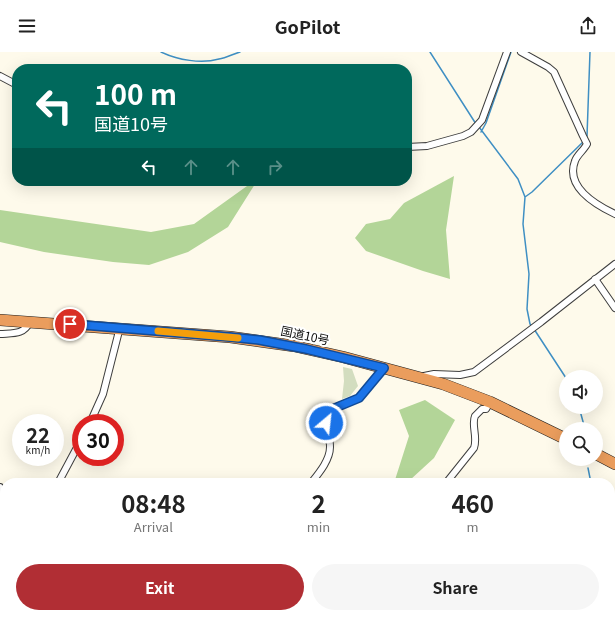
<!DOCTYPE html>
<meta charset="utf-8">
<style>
:root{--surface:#fff;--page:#f6f6f6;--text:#222;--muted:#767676;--accent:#b12e34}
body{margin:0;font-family:Georgia,"Noto Sans JP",serif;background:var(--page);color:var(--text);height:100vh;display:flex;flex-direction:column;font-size:15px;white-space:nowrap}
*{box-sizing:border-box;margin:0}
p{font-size:13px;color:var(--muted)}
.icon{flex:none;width:22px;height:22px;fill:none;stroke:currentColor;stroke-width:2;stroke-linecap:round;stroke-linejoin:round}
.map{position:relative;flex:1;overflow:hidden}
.sheet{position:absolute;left:0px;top:426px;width:615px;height:140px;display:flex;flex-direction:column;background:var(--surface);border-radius:16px 16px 0 0;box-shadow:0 4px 16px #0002}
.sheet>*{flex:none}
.banner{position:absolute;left:12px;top:12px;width:400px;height:122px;border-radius:16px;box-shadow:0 4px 16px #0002;background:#00695c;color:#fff;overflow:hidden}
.fabs{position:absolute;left:559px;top:318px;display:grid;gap:8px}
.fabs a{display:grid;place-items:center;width:44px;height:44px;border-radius:50%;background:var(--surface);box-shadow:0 4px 16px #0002;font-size:20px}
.speed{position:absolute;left:12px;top:362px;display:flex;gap:8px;font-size:20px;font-weight:700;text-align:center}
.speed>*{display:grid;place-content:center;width:52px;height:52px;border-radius:50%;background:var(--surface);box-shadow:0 4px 16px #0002;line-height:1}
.speed small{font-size:10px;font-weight:400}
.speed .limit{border:6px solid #d22;background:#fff;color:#111}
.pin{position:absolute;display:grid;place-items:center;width:34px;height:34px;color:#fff;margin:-17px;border:2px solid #fff;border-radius:50%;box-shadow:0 1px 4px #0007}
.me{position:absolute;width:44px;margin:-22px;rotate:28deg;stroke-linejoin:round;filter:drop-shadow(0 0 3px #0008)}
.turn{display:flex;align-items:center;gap:14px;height:84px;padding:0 16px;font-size:18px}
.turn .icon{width:52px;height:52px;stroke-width:2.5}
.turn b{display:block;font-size:28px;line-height:34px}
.lanes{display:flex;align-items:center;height:38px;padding:0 16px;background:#0003;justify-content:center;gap:20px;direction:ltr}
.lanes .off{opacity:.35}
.eta{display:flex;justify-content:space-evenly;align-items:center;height:68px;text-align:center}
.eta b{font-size:24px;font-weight:700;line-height:28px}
.action{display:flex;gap:8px;margin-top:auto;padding:8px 16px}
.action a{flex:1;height:46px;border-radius:24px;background:var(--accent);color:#fff;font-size:16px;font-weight:700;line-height:46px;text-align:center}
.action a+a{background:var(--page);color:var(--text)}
header{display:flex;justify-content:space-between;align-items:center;height:52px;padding:0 16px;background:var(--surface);font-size:18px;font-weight:700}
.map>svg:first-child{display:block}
.forest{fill:#b3d598}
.cemetery{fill:#d3ddbf}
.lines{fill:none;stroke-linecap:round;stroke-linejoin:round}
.stream{stroke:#3f8fc3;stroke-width:1.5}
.street-casing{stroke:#3e3e3e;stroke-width:8}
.highway-casing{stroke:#1c1c1c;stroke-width:12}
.street{stroke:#fff;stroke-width:6}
.highway{stroke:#ea9d5d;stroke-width:11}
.route-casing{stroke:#114b97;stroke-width:10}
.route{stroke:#1a73e8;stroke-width:7}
.slow{stroke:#f59e0b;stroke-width:7}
.labels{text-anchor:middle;stroke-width:4;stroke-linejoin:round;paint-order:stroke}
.street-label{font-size:12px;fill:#0b0b0b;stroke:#fff}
</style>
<header><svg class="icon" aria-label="menu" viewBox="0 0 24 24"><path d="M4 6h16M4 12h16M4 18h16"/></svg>GoPilot<svg class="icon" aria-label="share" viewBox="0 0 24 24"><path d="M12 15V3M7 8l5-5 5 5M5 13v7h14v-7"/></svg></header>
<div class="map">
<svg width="615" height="566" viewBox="0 0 615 566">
<rect width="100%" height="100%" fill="#fefaeb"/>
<!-- forest -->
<path class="forest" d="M454 124 446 178 450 227 423 219 366 199 355 186 366 172 390 167 404 151Z
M254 129H257L228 175 188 200 149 213 113 210 44 200 0 190V158L151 180 194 172Z
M425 348 455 368 434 406 410 428 402 431H394L409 384 399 358Z"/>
<!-- cemetery -->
<path class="cemetery" d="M343 315 352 317 358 334 350 344 342 347 344 329Z"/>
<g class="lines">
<!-- stream -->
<path class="stream" d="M161 0C178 8 201 12 219 7 226 6 233 2 240 0
M430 0 476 72
M479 75 518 127 525 145 523 172 529 222 527 257 530 272 532 274
M481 80 486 71 511 0
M586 86 587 84 590 0
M525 145 532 140 584 89
M534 277 566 326
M579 355 585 377
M588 416 591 431
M610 467H615"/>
<!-- street casing -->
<g class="street-casing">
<path id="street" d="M521 0 548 15 554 20 583 84 587 92C584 98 577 103 575 109 565 135 596 153 615 162
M0 24 17 33
M407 95 427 94 463 84 471 80 482 68 507 0
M595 227 615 256
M0 282C14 281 23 283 30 270
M424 324 434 322 460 323 474 320 541 270 615 212
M90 371 103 342 120 275
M58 431 81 388
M311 431C319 421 330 408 330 395 330 382 323 371 329 358L359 346 384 316
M446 431 474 396C478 385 471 373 475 364 477 362 480 359 482 357H486L490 350
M0 435 5 463
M0 472 5 471
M612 539 615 546
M26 561 27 566
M184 566 190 561
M365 566 366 561"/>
</g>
<!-- highway casing -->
<g class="highway-casing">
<path id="highway" d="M0 268 230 285 294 294 343 305 443 332 490 350 566 387
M596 402 615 412"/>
</g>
<!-- street -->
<use href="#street" class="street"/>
<!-- highway -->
<use href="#highway" class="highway"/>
</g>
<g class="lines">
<!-- route casing -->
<g class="route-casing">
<path id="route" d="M70 272 230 285 259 288 306 297 384 316 359 346 330 358 327 362 326 371"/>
</g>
<!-- route -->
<use href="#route" class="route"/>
<!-- slow -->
<path class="slow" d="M158 279 238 286"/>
</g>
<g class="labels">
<!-- street labels -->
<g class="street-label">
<text transform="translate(305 284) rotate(12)" y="4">国道10号</text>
</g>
</g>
</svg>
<div class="fabs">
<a><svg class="icon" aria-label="sound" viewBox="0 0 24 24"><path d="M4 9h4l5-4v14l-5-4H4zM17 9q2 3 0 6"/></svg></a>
<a><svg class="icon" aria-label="search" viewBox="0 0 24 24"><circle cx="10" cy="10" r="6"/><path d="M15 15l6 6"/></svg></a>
</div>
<div class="speed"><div>22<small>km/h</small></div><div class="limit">30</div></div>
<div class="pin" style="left:70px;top:272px;background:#d93025"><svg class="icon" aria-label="arrive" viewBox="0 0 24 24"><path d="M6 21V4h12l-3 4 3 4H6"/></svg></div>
<svg class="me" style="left:326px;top:371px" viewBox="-20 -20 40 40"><circle r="17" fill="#1a73e8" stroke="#fff" stroke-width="3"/><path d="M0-11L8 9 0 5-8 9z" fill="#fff"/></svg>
<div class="banner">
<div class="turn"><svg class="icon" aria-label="left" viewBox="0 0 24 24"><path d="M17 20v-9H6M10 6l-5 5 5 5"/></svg><div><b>100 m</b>国道10号</div></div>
<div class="lanes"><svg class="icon" aria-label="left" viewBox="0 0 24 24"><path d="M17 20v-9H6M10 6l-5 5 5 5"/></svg><svg class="icon off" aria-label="ahead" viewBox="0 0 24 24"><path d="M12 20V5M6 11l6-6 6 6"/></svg><svg class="icon off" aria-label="ahead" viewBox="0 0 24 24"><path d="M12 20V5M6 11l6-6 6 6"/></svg><svg class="icon off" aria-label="right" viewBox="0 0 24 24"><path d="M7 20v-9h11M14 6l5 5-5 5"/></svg></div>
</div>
<section class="sheet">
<div class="eta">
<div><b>08:48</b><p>Arrival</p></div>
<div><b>2</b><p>min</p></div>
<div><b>460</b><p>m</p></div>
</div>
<div class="action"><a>Exit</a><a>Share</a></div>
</section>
</div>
